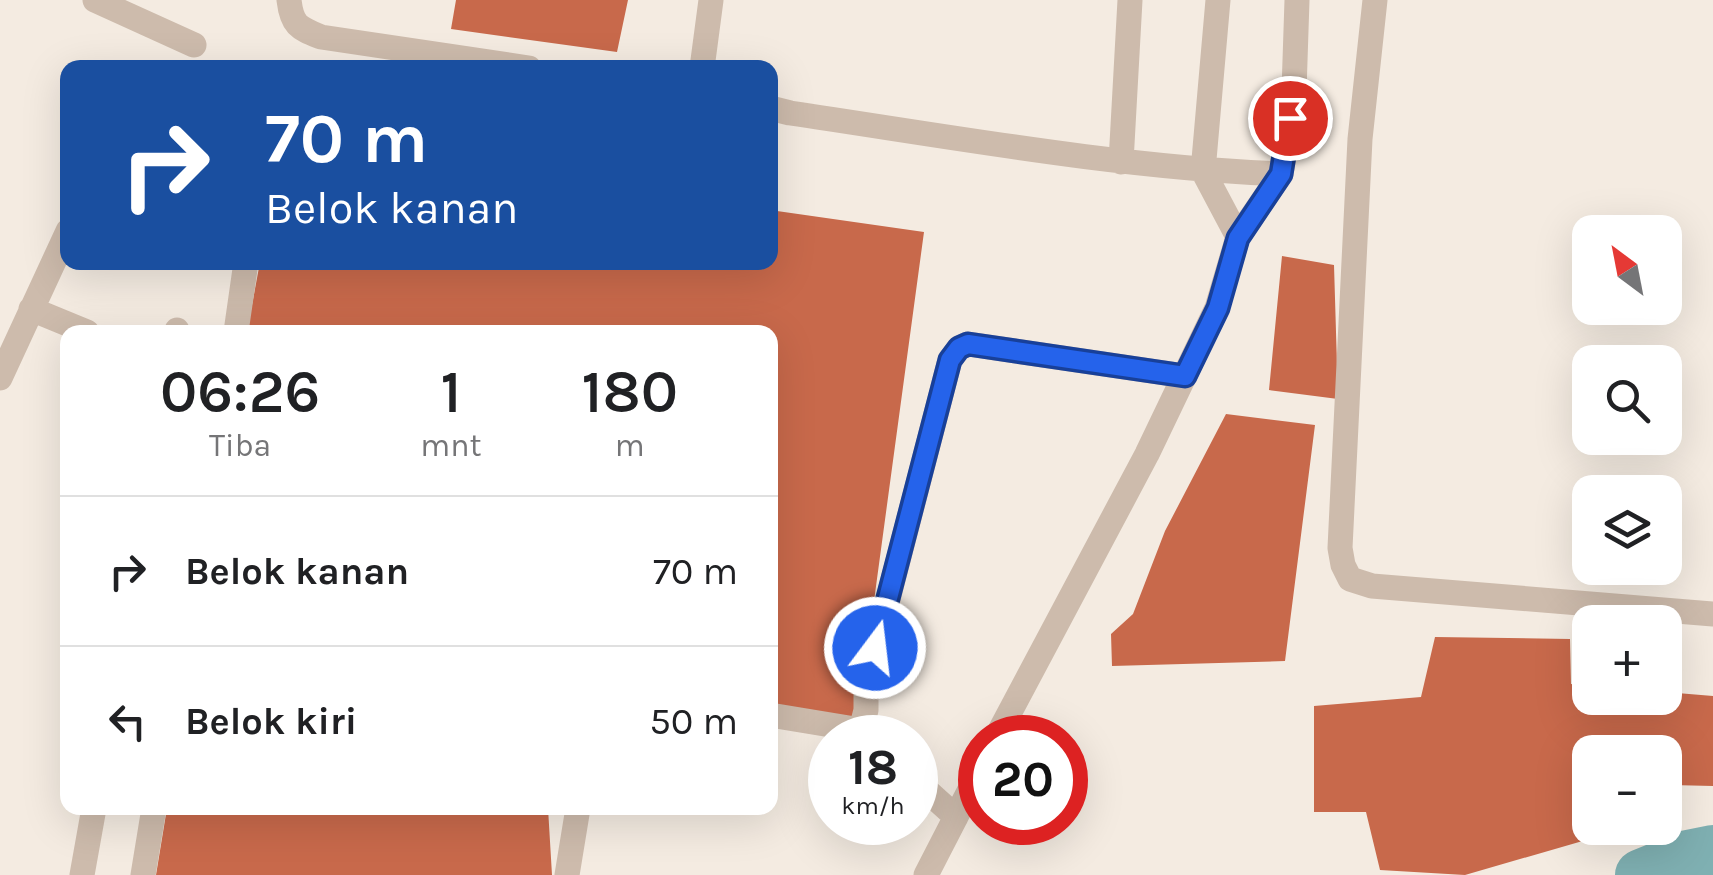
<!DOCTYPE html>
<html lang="id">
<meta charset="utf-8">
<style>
:root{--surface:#fff;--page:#f6f6f6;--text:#202124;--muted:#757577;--line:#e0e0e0}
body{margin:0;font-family:Karla,sans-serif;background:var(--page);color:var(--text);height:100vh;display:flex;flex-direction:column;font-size:38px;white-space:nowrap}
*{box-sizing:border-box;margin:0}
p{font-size:32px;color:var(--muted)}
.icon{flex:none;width:55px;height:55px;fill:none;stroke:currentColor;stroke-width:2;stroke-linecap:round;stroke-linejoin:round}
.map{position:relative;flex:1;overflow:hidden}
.details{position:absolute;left:60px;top:325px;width:718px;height:490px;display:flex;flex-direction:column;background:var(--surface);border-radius:20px;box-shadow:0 10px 40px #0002}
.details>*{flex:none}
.hud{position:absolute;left:60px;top:60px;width:718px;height:210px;border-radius:20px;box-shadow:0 10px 40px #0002;background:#1a4fa0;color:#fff;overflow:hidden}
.needle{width:65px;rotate:328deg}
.controls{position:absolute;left:1572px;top:215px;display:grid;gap:20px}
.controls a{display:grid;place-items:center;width:110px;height:110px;border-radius:20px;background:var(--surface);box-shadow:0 10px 40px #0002;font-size:50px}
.speed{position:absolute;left:808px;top:715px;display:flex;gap:20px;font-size:50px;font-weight:700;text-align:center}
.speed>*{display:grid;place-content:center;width:130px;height:130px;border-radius:50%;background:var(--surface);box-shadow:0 10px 40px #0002;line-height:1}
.speed small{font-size:25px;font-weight:400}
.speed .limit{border:15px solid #d22;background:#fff;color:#111}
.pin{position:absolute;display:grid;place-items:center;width:85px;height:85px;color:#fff;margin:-42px;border:5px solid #fff;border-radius:50%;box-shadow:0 2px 10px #0007}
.me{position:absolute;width:110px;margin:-55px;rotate:15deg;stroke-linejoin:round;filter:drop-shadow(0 0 8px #0008)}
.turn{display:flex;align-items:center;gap:35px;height:210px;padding:0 40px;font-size:45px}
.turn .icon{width:130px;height:130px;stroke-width:2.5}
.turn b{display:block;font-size:70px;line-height:85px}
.eta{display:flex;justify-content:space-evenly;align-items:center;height:170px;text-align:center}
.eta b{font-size:60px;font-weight:600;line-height:70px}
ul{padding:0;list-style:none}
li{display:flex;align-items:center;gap:30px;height:150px;padding:0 40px;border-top:2px solid var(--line)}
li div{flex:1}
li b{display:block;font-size:38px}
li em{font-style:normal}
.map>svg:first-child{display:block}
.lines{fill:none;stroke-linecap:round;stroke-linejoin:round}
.river{stroke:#7fb0b2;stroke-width:52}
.building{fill:#c8694b}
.minor{stroke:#cdbbac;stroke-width:25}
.route-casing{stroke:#184099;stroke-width:25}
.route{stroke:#2563eb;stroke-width:18}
</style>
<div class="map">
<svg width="1713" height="875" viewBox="0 0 1713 875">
<rect width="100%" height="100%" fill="#f4ebe1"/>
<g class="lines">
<!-- river -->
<path class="river" d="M1641 875 1688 856 1713 851"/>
</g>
<!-- building -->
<path class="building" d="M456 0H628L617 52 451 29Z
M770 210 924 232 858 719 770 706V332H247L260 262H770Z
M1282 256 1334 265 1338 399 1269 390Z
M1226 414 1315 425 1285 661 1112 666 1111 634 1133 614 1165 531Z
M1435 637 1570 639 1571 684 1590 686V698H1665V692L1713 696V786L1671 785V815L1665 817V752H1590V828L1624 829 1465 875 1380 870 1366 812H1314V706L1421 697Z
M167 808H548L552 875H156Z"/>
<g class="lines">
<!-- minor -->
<path class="minor" d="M95 0 194 45
M289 0C292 26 299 28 321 37L529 68
M1375 0 1360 139 1340 548 1343 565 1350 579 1372 586 1713 614
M702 68 711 0
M770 108 790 113C953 137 1116 167 1281 174
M1121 162 1130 0
M1238 237 1281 174 1294 91 1297 0
M31 309 87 332
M177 332V330
M236 332 246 262
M0 378 68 231
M770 715 861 730
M869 738 861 730 866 710V684L950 360 959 348 968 344 1185 376
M996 738 1147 454 1217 308 1238 237 1203 171 1218 0
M915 780 956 817
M82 875 94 808
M143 875 154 808
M567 875 578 808
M926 875 980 770"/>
</g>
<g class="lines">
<!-- route casing -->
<g class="route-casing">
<path id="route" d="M875 648 950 360 959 348 968 344 1185 376 1218 308 1238 238 1281 174 1290 118"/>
</g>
<!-- route -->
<use href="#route" class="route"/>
</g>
</svg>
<div class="controls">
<a><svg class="needle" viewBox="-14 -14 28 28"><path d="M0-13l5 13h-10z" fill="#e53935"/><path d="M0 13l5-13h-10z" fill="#757577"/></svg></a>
<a><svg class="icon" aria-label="search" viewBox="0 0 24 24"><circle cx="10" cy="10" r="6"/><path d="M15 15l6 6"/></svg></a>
<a><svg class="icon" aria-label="layers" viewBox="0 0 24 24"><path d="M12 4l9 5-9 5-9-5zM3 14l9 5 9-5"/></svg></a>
<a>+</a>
<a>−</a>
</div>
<div class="speed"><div>18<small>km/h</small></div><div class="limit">20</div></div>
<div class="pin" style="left:1290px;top:118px;background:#d93025"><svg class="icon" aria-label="arrive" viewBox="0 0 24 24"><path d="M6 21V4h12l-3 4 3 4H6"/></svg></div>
<svg class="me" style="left:875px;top:648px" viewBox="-20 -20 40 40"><circle r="17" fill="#2563eb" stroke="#fff" stroke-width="3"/><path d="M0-11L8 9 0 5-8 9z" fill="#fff"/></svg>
<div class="hud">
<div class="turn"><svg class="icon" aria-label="right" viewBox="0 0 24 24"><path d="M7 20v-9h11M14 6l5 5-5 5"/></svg><div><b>70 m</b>Belok kanan</div></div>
</div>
<section class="details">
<div class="eta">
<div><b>06:26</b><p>Tiba</p></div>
<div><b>1</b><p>mnt</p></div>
<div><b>180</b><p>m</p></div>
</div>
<ul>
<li><svg class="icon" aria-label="right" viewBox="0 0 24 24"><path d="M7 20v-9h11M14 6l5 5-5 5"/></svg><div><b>Belok kanan</b></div><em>70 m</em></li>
<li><svg class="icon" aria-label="left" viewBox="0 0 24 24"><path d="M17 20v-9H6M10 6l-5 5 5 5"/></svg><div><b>Belok kiri</b></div><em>50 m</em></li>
</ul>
</section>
</div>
